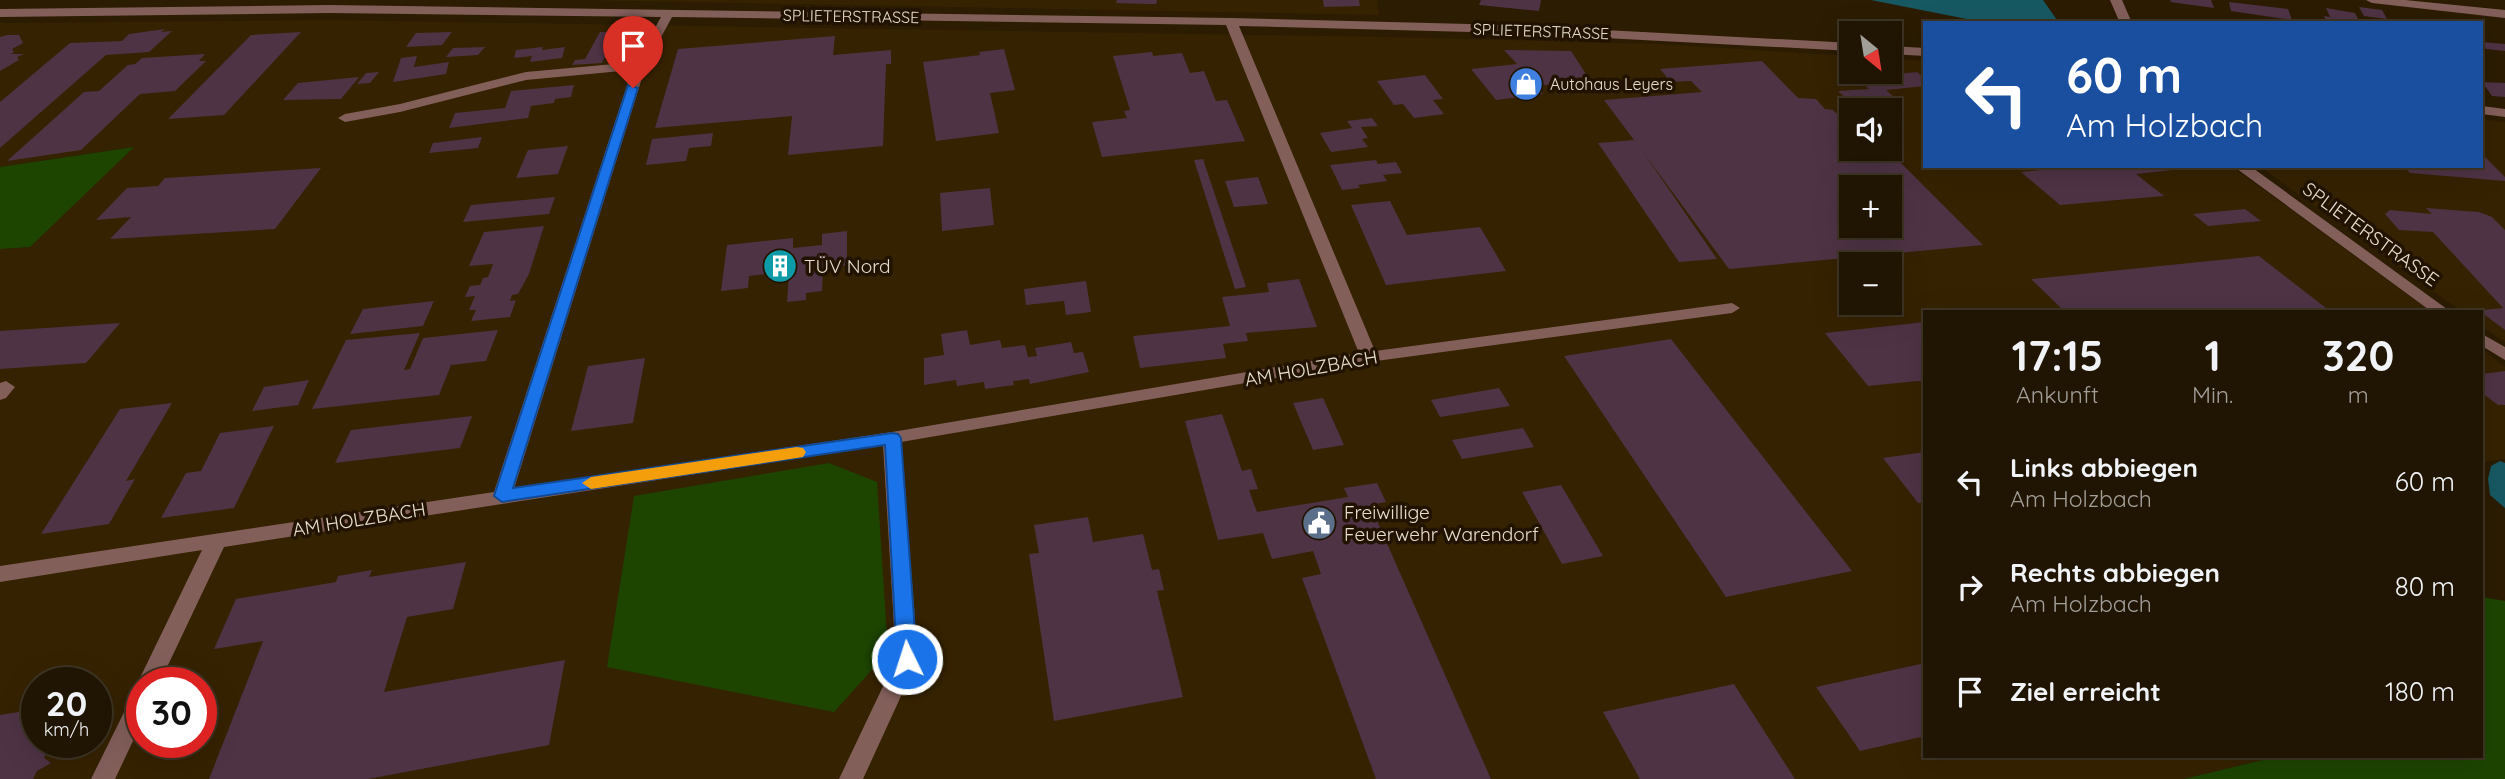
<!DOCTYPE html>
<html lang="de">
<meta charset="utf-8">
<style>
:root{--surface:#201502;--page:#281e0c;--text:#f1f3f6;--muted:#a29f99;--line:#3d3424}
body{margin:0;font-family:Quicksand,sans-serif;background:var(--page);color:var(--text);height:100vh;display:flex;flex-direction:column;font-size:26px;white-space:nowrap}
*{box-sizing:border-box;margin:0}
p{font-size:23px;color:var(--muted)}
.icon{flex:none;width:38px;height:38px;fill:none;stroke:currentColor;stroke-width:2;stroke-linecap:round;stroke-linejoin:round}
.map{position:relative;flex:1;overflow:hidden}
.details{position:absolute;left:1923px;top:310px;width:560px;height:448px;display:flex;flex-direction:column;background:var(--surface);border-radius:0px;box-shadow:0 7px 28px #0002,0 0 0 2px var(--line)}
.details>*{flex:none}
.top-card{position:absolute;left:1923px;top:21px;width:560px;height:147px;border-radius:0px;box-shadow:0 7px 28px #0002,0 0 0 2px var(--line);background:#1a4fa0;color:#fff;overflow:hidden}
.needle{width:46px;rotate:150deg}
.buttons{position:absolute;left:1839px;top:21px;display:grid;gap:14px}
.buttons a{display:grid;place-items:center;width:63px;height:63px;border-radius:0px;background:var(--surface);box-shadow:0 7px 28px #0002,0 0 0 2px var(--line);font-size:35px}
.speed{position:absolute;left:21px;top:667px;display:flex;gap:14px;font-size:35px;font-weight:700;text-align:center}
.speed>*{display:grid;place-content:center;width:91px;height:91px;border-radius:50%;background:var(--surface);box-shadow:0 7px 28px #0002,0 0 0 2px var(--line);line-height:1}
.speed small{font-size:18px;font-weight:400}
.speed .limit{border:10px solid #d22;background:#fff;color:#111}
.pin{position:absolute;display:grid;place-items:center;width:60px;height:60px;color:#fff;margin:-72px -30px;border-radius:50% 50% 50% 0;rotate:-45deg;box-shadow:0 0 7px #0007}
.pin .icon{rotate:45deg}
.me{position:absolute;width:77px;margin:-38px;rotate:356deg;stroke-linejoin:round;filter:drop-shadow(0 0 5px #0008)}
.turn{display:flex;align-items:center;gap:24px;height:147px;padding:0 28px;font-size:32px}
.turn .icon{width:91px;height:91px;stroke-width:2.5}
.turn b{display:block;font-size:49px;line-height:60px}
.eta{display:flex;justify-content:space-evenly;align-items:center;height:119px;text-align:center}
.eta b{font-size:42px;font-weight:800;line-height:49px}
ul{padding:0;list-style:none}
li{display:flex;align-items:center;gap:21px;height:105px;padding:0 28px}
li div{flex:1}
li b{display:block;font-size:26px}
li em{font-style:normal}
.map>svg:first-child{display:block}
.built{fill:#352200;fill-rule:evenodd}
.green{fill:#1d4500}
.water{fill:#175963}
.building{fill:#4e3344;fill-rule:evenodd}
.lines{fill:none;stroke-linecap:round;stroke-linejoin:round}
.minor{fill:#835f5a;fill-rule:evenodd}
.route{fill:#1a73e8;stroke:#114b97;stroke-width:2}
.slow{fill:#f59e0b}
.labels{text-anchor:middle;stroke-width:7;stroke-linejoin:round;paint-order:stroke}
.far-street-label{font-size:16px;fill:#e8decf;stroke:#211300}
.far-poi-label{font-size:16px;fill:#e8decf;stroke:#211300;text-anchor:start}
.street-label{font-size:19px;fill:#e8decf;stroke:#211300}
.poi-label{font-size:19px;fill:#e8decf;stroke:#211300;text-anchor:start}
</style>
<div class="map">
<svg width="2505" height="779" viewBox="0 0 2505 779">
<rect width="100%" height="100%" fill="#2b1c02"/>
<!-- built -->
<path class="built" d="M573 0H1377L1379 15Z
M331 20 1387 37 1658 44 1851 56 1852 72H1890V58L1925 61V166H2231L2430 311 1925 312V756H2279L2184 779H0V249L30 247 132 147 0 167V23ZM1852 110H1890V149H1852ZM1852 187H1890V226H1852ZM1852 264H1890V303H1852ZM37 682H96V742H37ZM142 682H201V742H142Z
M2482 119 2505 122V343L2482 326V312L2461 311 2259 166H2482Z
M2482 349 2505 367V459L2482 462Z"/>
<!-- green -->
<path class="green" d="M134 147 30 247 0 249V167Z
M829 463 877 482 888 652 834 712 607 667 634 496Z
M2482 597 2505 601V779H2184L2279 756H2482Z"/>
<!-- water -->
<path class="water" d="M1871 0H2043L2057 20 1987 23Z
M2500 461 2505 463V508L2490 495 2488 479 2491 466Z"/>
<!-- building -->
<path class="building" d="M1117 0H1157L1156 4H1147L1116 3Z
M1323 0H1359L1360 6 1324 7Z
M1481 0H1541L1539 11 1479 5Z
M2171 0H2211L2214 8 2170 2Z
M2229 2 2288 9 2292 20 2231 11Z
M2359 7 2382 10 2387 19 2364 16Z
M2326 8 2355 13 2360 23H2327L2324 16 2330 17Z
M165 29 161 32 172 31 149 52 106 55 0 148V102L70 43 122 41 129 34Z
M626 31 609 58H604L602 63 572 65 575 60 585 59 600 32Z
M301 32 224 115 168 119 251 35Z
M452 32 442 45 406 47 416 33Z
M7 35H19L23 43 12 49 14 52 11 54H24L17 57 19 60 0 71V37Z
M835 36 833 55 891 50V64H886L883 146 788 155 792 116 655 128 678 49Z
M2482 42 2505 44V51L2486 49Z
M485 47 478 55 446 57 453 48Z
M543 47 542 50 565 47 562 58 530 62 532 56 514 58 516 50Z
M1004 49 1015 90 990 93 999 133 936 141 923 62 980 55 979 52Z
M1504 50 1571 51 1590 80 1537 86 1543 94 1496 100 1471 69 1517 64Z
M1152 52 1153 56 1182 53 1190 73 1204 71 1216 101 1227 100 1245 141 1102 157 1092 122 1127 118 1124 111 1130 110 1113 56Z
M205 54 199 61H206L175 91 140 94 81 150 7 161 84 92 99 91 128 65 135 64 142 58Z
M417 56 414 67 449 62 446 74 393 82 401 58Z
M1762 61 1798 98 1816 99 1825 109 1833 110 1852 129V149H1872L1882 159 1895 157 1983 245 1729 269 1643 152 1717 259 1679 262 1598 143 1634 140 1604 100 1702 92 1691 81 1671 82 1660 69ZM1852 187H1890V226H1852Z
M379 72 370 83 357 84 366 73Z
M1851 72H1872L1876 76 1917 72 1925 79V86L1886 90 1896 99 1851 103 1838 91 1869 89Z
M1425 75 1443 99 1433 100 1444 114 1414 118 1403 104 1394 105 1377 81Z
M359 77 341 99 283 100 298 83Z
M2482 82 2505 83V97L2492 96Z
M574 85 571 97 555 99 554 103 531 106 528 118 449 128 455 113 505 108 511 91Z
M1372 118 1378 126 1361 127 1368 138 1362 139 1368 147 1331 152 1320 133 1352 128 1347 121Z
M713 133 711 146 689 148 686 161 646 165 652 139Z
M482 137 478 148 429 153 433 143Z
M568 146 558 174 516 178 528 150Z
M2482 154 2505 177V181L2410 173 2404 166H2482Z
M1203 159 1246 287 1235 289 1194 160Z
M1376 160 1378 164 1396 162 1402 173 1383 175 1387 181 1358 185 1360 188 1342 190 1330 165Z
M2080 166H2167L2173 170 2136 174 2164 196 2060 205 2021 172Z
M321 168 275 229 110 239 131 217 96 220 127 188 158 186 165 178Z
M1258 177 1268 204 1234 207 1225 181Z
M990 188 994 225 942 231 940 193Z
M555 197 549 214 463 222 471 205Z
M1390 201 1407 235 1480 227 1506 271 1386 285 1351 205Z
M2426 208 2479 212 2492 217 2505 230V330L2482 313V310L2503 308 2433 232 2399 230 2385 214 2390 210 2432 214Z
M2245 209 2261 221 2208 226 2193 214Z
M544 226 529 274 518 294 512 295 510 301 516 300 510 317 471 321 476 310H469L475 296 465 297 470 286 480 285 483 278 488 277 493 264 469 266 484 232Z
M847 231V265L823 268 822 291 806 293V300L787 302 789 271 749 276 748 288 721 291 727 245 793 238V248L822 245V234Z
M2259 256 2331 312H2047L2061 308 2031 279Z
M1299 279 1317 327 1246 333 1248 341 1223 344 1226 358 1140 368 1133 336 1230 326 1222 297 1269 292 1267 283Z
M1086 281 1091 312 1066 315 1064 301 1026 305 1024 289Z
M434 301 423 326 350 334 363 309Z
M1925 322V381H1917L1868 386 1825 333Z
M120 323 86 363 0 369V331Z
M498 330 486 361 451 365 439 395 312 409 346 340 420 333 404 370 410 369 423 338Z
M967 330 970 345 1000 340 1002 348 1025 345 1028 357 1037 356 1035 348 1071 342 1074 353 1083 352 1089 372 1030 384 1029 379 1013 381 1014 385 985 389 984 382 957 386 956 380 924 385V358L944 355 941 334Z
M1671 339 1852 571 1726 597 1564 356Z
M645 358 633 423 571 431 588 366Z
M2505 371V405H2498L2482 393V374Z
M309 380 298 405 252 411 264 387Z
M1499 388 1510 406 1440 417 1431 400Z
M1323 398 1344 445 1313 450 1293 403Z
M172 403 126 481 135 479 109 524 41 534 120 409Z
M1222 414 1242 471 1251 469 1258 489 1249 490 1257 512 1348 497 1344 488 1377 483 1386 502 1370 505 1491 779H1376L1302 578 1321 574 1313 551 1272 559 1263 533 1218 540 1185 421Z
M472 416 460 448 335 463 351 430Z
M274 426 234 508 161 518 186 473 201 471 220 433Z
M1523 428 1534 447 1462 459 1452 440Z
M1925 452V502L1918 503 1883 458Z
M1561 485 1603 556 1562 564 1522 492Z
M1088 517 1093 542 1143 534 1152 570 1159 569 1164 590 1157 591 1183 697 1054 721 1029 554 1039 553 1034 525Z
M466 562 453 609 407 617 384 692 565 660 549 745 368 779H209L263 641 214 649 236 599 336 582 338 576 372 570 369 577Z
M1925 663V736L1860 751 1816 687Z
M1734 684 1795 779H1640L1603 712Z
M37 709V742H52L44 758 51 763 37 771 33 779H0V715Z"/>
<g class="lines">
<!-- minor -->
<path class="minor" d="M2110 0H2122L2132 23H2120Z
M2366 0H2405L2505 10V18L2372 3Z
M329 5 1231 18 1509 25 1852 43V51L1509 33 1239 26 1375 351 1732 303 1740 308 1732 313 1369 362 901 442 918 659 863 779H839L896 659 883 445 224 547 160 682H142V688L138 682 202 550 0 582V566L494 492 632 70 526 80 400 112 345 122 338 118 345 114 400 104 526 72 636 62 661 17 329 13 0 17V9ZM672 17 1226 25 1359 353 892 432 514 489 646 65Z
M1890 46 1925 48V56L1890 54Z
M2482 106 2505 109V117L2482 114Z
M2233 166H2250L2451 312H2432Z
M2482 334 2505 347V360L2482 346Z
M6 381 15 387 6 398 0 400V383Z
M142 689V722L115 779H91L134 692Z"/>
</g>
<!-- route -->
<path class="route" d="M628 85 638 88 513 488 892 433 898 434 901 438 917 659 914 665 907 667 900 665 897 659 885 445 502 502 494 496Z"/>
<!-- slow -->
<path class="slow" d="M797 447 803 448 806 452 803 457 591 489 582 483 591 477Z"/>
<!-- icons -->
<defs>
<g id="shop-disc" transform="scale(1.75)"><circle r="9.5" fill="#3f7fe0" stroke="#211300"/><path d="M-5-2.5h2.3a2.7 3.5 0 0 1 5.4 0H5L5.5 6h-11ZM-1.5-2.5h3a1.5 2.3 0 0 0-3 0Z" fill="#fff"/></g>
<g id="building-disc" transform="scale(1.75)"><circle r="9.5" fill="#0f9aa8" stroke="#211300"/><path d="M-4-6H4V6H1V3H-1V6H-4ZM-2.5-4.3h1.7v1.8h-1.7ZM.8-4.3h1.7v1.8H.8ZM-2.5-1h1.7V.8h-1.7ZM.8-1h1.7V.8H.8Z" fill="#fff"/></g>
<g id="civic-disc" transform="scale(1.75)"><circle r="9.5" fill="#5c6f8a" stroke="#211300"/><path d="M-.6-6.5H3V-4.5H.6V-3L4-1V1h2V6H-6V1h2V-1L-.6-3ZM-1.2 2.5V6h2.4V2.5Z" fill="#fff"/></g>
</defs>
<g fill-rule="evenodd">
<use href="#shop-disc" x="1526" y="84"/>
<use href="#building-disc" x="780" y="266"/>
<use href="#civic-disc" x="1319" y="523"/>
</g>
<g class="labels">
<!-- far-street labels -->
<g class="far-street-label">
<text transform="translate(851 16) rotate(1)" y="6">SPLIETERSTRASSE</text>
<text transform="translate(1541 31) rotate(2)" y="6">SPLIETERSTRASSE</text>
</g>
<!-- far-poi labels -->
<g class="far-poi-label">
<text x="1550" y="90">Autohaus Leyers</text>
</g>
<!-- street labels -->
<g class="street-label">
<text transform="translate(2371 234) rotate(36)" y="7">SPLIETERSTRASSE</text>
<text transform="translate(1311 368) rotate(-10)" y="7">AM HOLZBACH</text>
<text transform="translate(359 519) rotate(-9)" y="7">AM HOLZBACH</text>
</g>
<!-- poi labels -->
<g class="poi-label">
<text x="804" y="273">TÜV Nord</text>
<text x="1344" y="519">Freiwillige<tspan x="1344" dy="22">Feuerwehr Warendorf</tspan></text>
</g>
</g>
</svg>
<div class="buttons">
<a><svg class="needle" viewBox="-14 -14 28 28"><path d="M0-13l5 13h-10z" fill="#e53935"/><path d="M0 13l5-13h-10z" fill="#a29f99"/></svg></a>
<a><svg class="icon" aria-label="sound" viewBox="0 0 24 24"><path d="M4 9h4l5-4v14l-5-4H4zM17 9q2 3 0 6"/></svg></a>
<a>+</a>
<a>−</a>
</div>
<div class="speed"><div>20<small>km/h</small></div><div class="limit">30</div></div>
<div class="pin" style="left:633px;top:88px;background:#d93025"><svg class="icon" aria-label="arrive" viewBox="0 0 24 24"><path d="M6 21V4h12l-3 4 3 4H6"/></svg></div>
<svg class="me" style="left:907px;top:659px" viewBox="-20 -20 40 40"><circle r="17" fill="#1a73e8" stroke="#fff" stroke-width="3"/><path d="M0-11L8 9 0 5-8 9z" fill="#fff"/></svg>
<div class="top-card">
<div class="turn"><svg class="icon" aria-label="left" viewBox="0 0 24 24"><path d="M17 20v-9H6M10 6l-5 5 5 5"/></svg><div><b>60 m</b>Am Holzbach</div></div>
</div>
<section class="details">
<div class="eta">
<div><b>17:15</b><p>Ankunft</p></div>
<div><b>1</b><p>Min.</p></div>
<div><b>320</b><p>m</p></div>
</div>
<ul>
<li><svg class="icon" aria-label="left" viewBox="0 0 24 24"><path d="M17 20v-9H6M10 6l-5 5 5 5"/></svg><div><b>Links abbiegen</b><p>Am Holzbach</p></div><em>60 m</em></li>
<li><svg class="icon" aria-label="right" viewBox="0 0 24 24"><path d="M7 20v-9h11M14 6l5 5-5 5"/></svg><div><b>Rechts abbiegen</b><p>Am Holzbach</p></div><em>80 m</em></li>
<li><svg class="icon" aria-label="arrive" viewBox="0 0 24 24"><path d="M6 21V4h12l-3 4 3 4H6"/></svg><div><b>Ziel erreicht</b></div><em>180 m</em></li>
</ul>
</section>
</div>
